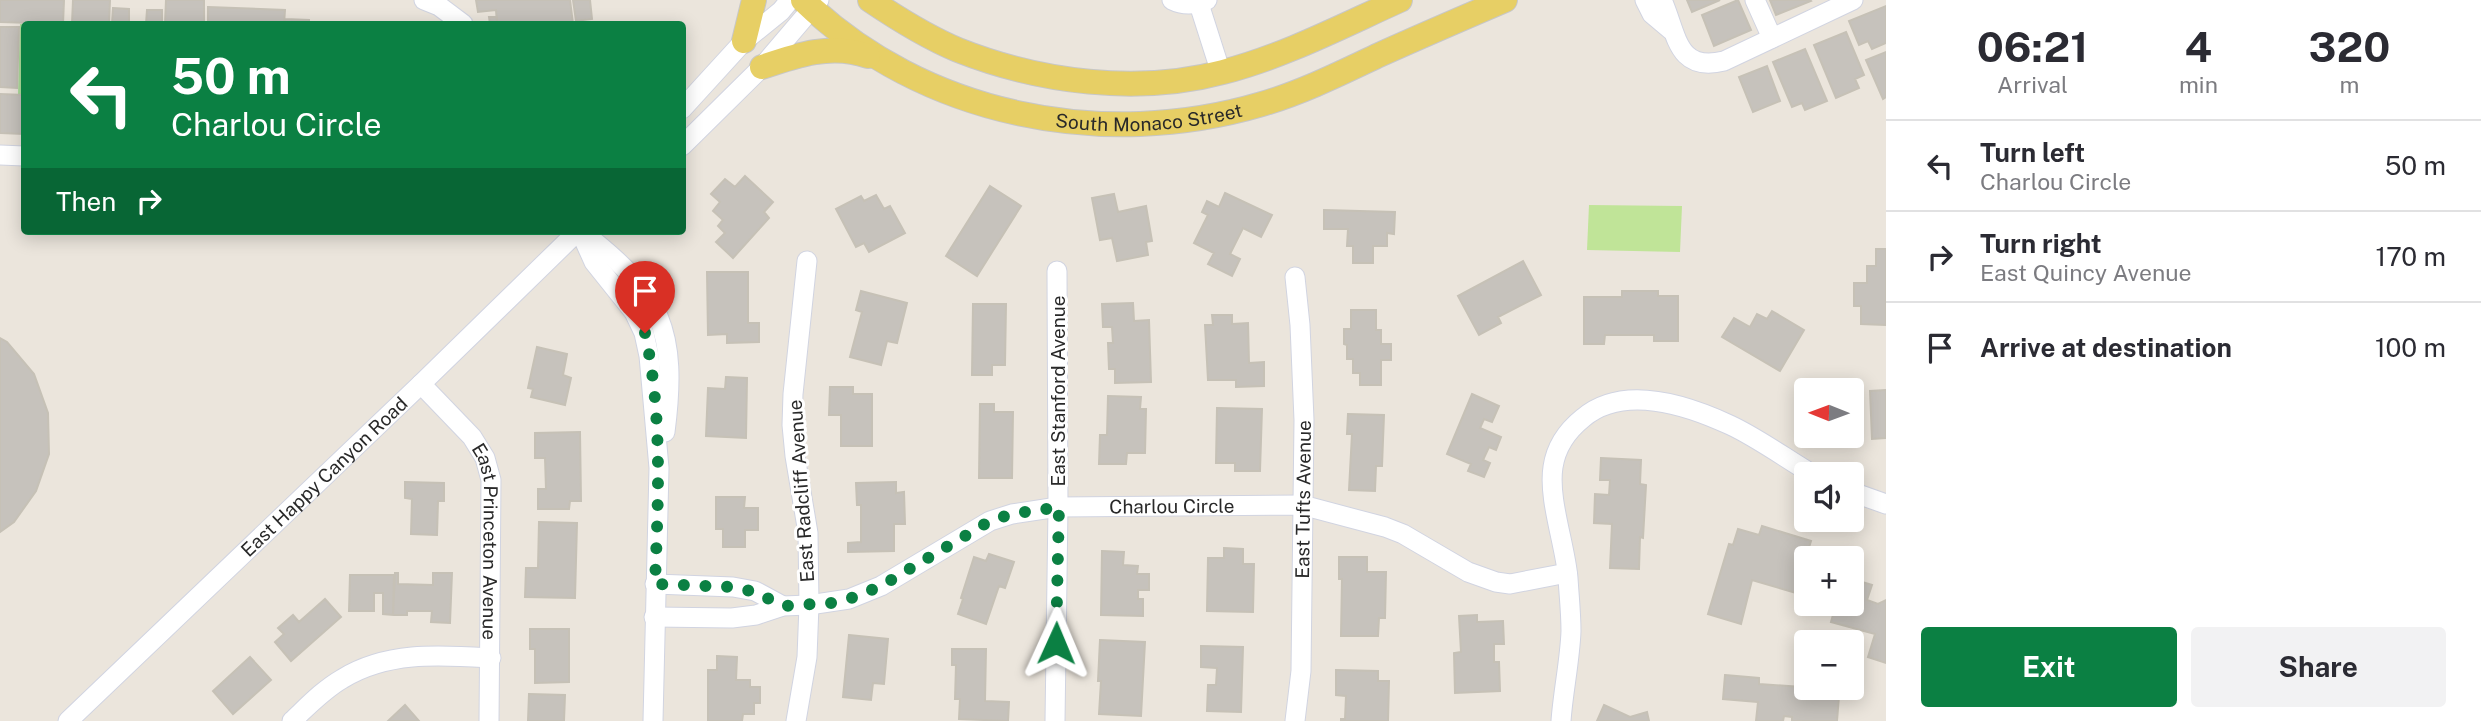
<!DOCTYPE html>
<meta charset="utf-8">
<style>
:root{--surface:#fff;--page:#f2f2f3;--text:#2b2b33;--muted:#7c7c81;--line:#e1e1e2;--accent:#0b8043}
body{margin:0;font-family:"Public Sans",sans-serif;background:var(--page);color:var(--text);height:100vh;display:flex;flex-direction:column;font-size:26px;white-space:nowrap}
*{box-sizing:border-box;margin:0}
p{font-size:23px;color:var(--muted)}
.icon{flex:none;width:38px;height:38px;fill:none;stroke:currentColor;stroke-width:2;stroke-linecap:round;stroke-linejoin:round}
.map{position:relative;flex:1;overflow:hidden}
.drawer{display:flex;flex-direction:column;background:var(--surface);width:595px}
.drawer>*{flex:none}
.top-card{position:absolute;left:21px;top:21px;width:665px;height:214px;border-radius:7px;box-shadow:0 4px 18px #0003;background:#0b8043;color:#fff;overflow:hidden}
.needle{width:46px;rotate:271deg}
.fabs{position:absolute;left:1794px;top:378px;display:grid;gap:14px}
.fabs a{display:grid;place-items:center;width:70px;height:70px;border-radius:7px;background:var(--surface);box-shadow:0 4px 18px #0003;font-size:35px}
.pin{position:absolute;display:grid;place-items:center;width:60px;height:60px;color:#fff;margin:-72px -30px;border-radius:50% 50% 50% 0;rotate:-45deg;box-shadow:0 0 7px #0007}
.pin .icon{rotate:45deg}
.me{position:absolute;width:77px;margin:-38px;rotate:1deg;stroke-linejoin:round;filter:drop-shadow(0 0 5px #0008)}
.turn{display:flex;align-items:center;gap:24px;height:147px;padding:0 35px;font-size:32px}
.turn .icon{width:91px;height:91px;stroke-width:2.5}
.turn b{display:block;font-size:49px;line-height:60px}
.then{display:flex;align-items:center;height:66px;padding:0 35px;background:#0003;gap:14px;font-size:26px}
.eta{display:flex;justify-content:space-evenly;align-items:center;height:119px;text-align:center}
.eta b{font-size:42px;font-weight:700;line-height:49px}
.cta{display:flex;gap:14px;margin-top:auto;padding:14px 35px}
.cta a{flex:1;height:80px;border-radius:7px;background:var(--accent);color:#fff;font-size:28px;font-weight:700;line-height:80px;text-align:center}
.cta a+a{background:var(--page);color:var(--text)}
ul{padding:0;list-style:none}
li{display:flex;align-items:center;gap:21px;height:91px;padding:0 35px;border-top:2px solid var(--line)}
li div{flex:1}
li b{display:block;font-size:26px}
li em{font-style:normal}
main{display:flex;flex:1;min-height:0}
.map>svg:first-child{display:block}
.grass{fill:url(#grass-tufts)}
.pitch{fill:#c0e498}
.building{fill:#c6c2bc;stroke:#c6c1b6;stroke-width:2}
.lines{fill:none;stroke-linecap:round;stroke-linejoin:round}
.minor-casing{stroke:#d1d4e1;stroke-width:21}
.major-casing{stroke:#c7c7c7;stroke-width:26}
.minor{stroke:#fff;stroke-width:19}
.major{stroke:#e7cf65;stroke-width:24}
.route{stroke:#0b8043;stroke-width:12;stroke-dasharray:0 21.6}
.labels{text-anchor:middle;stroke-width:6;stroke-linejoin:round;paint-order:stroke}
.street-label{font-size:19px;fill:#292929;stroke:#fff}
</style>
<main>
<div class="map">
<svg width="1886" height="721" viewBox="0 0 1886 721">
<defs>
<pattern id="grass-tufts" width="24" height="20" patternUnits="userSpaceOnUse" patternTransform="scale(1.75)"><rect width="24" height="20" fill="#afde9c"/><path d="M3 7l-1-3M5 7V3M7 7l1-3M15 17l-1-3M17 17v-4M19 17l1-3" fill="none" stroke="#97be86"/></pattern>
</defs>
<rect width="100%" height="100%" fill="#ebe5dc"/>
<!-- grass -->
<path class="grass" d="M20 24H42H24V94H18Z"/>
<!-- pitch -->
<path class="pitch" d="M1589 205 1682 206 1680 252 1587 250Z"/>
<!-- building -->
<path class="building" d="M0 0H64L63 24 0 22Z
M73 0H110L109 24H72Z
M166 0H204V24H165Z
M476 0H570L573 24H497L496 10 478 12Z
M573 0H590L592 19 576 21Z
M1687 0H1720L1692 12Z
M1738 0 1751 30 1714 46 1702 15Z
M1770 0H1810L1811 1 1776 15Z
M1886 6V43L1872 49 1868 41 1859 45 1849 21Z
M208 7 285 10 284 24H208Z
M113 8 129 9V24H112Z
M147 10H162V24H146Z
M489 17H497V24H490Z
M285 19 309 20V24H285Z
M0 27H19L17 88 0 87Z
M1846 32 1864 75 1855 79 1859 88 1836 98 1814 45Z
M1805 49 1827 101 1805 110 1802 103 1792 107 1773 62Z
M1886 52V97L1883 99 1866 60Z
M1767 66 1780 101 1753 112 1739 77Z
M0 94 24 95V134L0 133Z
M745 176 773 202 764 212 769 218 733 258 716 242 725 233 718 226 723 220 713 211 720 202 711 194 725 179 735 187Z
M990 186 1021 206 977 276 946 256Z
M1225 193 1272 215 1261 237 1243 228 1230 254 1240 259 1232 276 1208 264 1214 253 1194 243 1208 215 1202 212 1207 201 1219 207Z
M1114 194 1118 212 1146 206 1152 241 1146 242 1148 255 1117 261 1112 238 1100 240 1092 198Z
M876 195 884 209 890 206 905 233 869 252 864 243 856 247 836 209 861 196 864 201Z
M1324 210 1395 212 1394 234 1387 233V246H1373V263H1353V246H1347L1348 229H1324Z
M1876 249H1886V325L1861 324V306H1854V283H1867V266H1876Z
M1523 261 1541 295 1498 317 1501 323 1479 335 1458 296Z
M707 272H748V323H759V342L727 343V334L708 335Z
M861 291 907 303 897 343 887 341 881 365 850 357 862 312 856 310Z
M1622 291H1658V296H1678V341H1654V335H1605L1604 344H1584V297H1622Z
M1133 303 1134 321 1149 320 1151 382 1115 383V369H1109L1108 343H1113L1112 327H1103L1102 304Z
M973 304H1006L1005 365H992V375H972Z
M1351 310H1376V330H1381V344H1391V360H1381V385H1360V373H1353V359H1347V345L1344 344V329H1351Z
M1772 311 1804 330 1780 371 1722 337 1734 318 1750 327 1757 314 1767 319Z
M1212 315H1232V324L1248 323 1249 363 1264 362V386L1236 387V380H1208L1205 325H1213Z
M0 338 7 342 34 374 48 413 49 454 36 491 14 522 0 532Z
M537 347 567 354 563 375 571 378 565 405 531 397 533 389 528 388Z
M726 377 747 378 746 438 706 436 708 388 725 389Z
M830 387H853V394H872V446H841V415H829Z
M1886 390V438L1872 439 1870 391Z
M1472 394 1499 406 1492 422 1484 419 1480 428 1501 437 1496 450 1489 447 1483 460 1490 463 1484 477 1468 471 1471 464 1447 454Z
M1108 396 1141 397 1140 409H1146L1145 453H1127L1126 464H1099L1100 435H1107Z
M980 404H994V412H1013L1012 478H979Z
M1217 408 1262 409 1260 471H1235V463H1216Z
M1348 414 1384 415 1382 466H1376L1375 491 1349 490 1352 434H1347Z
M580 432 581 501H570L569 509H538V489H546L545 458H535V433Z
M1601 458 1641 460 1640 484 1646 485 1643 538 1640 537 1639 569 1610 568 1612 524 1594 523 1595 494 1609 495 1610 480H1600Z
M405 482 444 483V501H438L437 535 411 534 412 499 405 498Z
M896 482V493L904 492 905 524H894V551L848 552V543L861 542V505H857L856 483Z
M716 497H745L744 508H758V530H745V547H723V529H716Z
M539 522 577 523 575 598 525 597 526 568H538Z
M1762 526 1811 541 1802 570 1806 571 1804 584 1799 582 1796 593 1752 580 1741 624 1708 614 1729 544 1733 545 1738 529 1759 535Z
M1224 548 1243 549V564H1254L1253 612 1207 611 1208 558H1224Z
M1102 551 1124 552 1123 565 1138 566 1137 574H1149V590H1138V599H1143V616L1101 615Z
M989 554 1014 562 1005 588 999 586 986 624 958 614 963 599 961 598 974 557 986 561Z
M1339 557H1367V572H1386L1385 618H1379L1378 636H1341L1342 579H1339Z
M395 573H398V584L433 585V573H452L450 623 431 622 432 611H407V615H393Z
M350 575H394L393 615 383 614V593H374V611H349Z
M1852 579 1872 585 1867 600 1878 604 1886 600V663L1868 657 1875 634 1831 622 1836 604H1852Z
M325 599 341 617 291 661 275 642 284 634 278 628 293 615 299 622Z
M1477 615V622L1503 621 1504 644H1494V662H1499L1500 691 1455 693 1454 653 1461 652 1459 616Z
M530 629H569V682L535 683V649H530Z
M849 635 888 639 884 684 873 683 871 700 843 697Z
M1100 640 1145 642 1141 716 1099 714 1101 681H1098Z
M1201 646 1243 647 1241 712 1207 711 1208 685H1216L1217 668 1201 667Z
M952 649H986L985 701 1009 702 1008 721 959 719 960 699H955L956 665H952Z
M717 656 737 657 736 680H750V687H760V703H754V714H743L742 721H708V670H717Z
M250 657 271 680 233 714 213 691Z
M1336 670 1378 671V681H1389L1388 721H1341V719H1345L1346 696 1336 695Z
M1725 675 1759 678V684L1815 688V694L1839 696 1837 721H1792V717L1784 716 1783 721H1756L1758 702 1723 699Z
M529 694 565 695 564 721H528Z
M405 705 419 721H388Z
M1604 705 1630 717 1647 712 1649 721H1597Z"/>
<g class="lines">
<!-- minor casing -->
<g class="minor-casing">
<g id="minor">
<path d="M424 0 439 6 463 24"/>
<path d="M1172 0C1184 6 1195 5 1207 0"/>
<path d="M1645 0 1652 14 1671 30"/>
<path d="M1662 0C1677 33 1676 73 1724 61L1853 0"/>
<path d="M1755 0 1772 38"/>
<path d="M1199 4 1221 73"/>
<path d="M682 109 744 41 781 11 790 0"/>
<path d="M682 146 762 67 819 0"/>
<path d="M0 155 24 156"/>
<path d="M580 231 594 262 634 312 644 333 649 356 659 468 653 721"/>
<path d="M581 231C662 293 678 331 665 432"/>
<path id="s1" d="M421 384 472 437 485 458 491 480 489 721"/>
<path d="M1852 492 1886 504"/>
<path d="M655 584 733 587 755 591 783 606"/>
<path id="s2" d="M654 617 732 618 756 615 783 606 809 605 849 599 881 586 990 521 1012 514 1058 507 1302 505 1385 527 1403 534 1468 572 1496 582 1510 584 1567 573"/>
<path id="s3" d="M68 721 421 384 578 231"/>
<path d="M292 721C308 706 323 690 342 679 387 651 440 655 491 658"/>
<path d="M796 721 807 657 809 605 808 533 795 456 792 425 793 394 807 261"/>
<path d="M1055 721 1058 507 1057 271"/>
<path id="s4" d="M1295 721 1301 671 1304 420 1300 325 1295 277"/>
<path d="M1561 721C1563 692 1570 660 1571 631 1571 613 1569 595 1568 578 1565 544 1548 499 1553 467 1556 447 1568 430 1583 418 1623 384 1687 405 1730 425 1758 438 1785 458 1812 474"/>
</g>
</g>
<!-- major casing -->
<g class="major-casing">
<g id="major">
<path id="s5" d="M803 0C923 116 1103 151 1262 104 1303 92 1341 73 1379 55 1421 36 1463 18 1505 0"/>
<path d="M870 0C898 19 927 37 958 50 1039 82 1138 95 1223 72 1285 56 1342 26 1400 0"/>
<path d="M744 41 754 0"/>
<path d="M762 67C797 55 832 43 868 56"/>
</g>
</g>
<!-- minor -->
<use href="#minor" class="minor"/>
<!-- major -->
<use href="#major" class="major"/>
</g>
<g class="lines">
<!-- route -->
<path class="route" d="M645 333C663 414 658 502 655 584L733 587 755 592 783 606 831 603 849 599 881 586 990 521 1012 514 1059 507 1056 643"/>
</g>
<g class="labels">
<!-- street labels -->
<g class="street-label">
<text dy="7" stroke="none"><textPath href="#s5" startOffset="378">South Monaco Street</textPath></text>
<text transform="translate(1058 391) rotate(-90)" y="7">East Stanford Avenue</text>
<text dy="7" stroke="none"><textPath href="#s3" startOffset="354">East Happy Canyon Road</textPath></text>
<text transform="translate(801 491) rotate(-94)" y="7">East Radcliff Avenue</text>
<text dy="7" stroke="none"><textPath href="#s4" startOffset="222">East Tufts Avenue</textPath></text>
<text dy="7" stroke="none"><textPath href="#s2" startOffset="542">Charlou Circle</textPath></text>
<text dy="7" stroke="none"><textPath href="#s1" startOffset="182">East Princeton Avenue</textPath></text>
</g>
</g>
</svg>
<div class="fabs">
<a><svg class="needle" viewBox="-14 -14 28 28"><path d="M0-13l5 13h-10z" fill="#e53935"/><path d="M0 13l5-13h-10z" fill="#7c7c81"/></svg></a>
<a><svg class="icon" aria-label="sound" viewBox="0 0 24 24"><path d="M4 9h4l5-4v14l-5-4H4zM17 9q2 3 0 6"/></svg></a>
<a>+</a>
<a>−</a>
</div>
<div class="pin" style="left:645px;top:333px;background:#d93025"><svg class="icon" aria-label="arrive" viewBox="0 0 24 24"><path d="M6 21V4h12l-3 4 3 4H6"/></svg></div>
<svg class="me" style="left:1056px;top:643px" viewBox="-20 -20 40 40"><path d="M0-17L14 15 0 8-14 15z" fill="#0b8043" stroke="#fff" stroke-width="4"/></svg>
<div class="top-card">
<div class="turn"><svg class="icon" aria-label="left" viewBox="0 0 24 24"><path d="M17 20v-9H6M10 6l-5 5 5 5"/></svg><div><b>50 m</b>Charlou Circle</div></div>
<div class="then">Then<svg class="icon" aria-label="right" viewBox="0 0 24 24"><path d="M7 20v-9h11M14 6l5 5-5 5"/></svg></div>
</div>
</div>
<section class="drawer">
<div class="eta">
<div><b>06:21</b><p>Arrival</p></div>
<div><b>4</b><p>min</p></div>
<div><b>320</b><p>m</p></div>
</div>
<ul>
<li><svg class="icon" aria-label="left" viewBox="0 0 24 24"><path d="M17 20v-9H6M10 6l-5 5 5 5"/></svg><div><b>Turn left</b><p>Charlou Circle</p></div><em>50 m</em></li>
<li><svg class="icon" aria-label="right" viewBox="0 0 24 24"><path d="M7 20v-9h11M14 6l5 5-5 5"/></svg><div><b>Turn right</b><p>East Quincy Avenue</p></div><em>170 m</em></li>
<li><svg class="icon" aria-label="arrive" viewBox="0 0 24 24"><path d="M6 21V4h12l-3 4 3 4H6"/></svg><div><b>Arrive at destination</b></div><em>100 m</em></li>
</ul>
<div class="cta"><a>Exit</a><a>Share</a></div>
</section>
</main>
